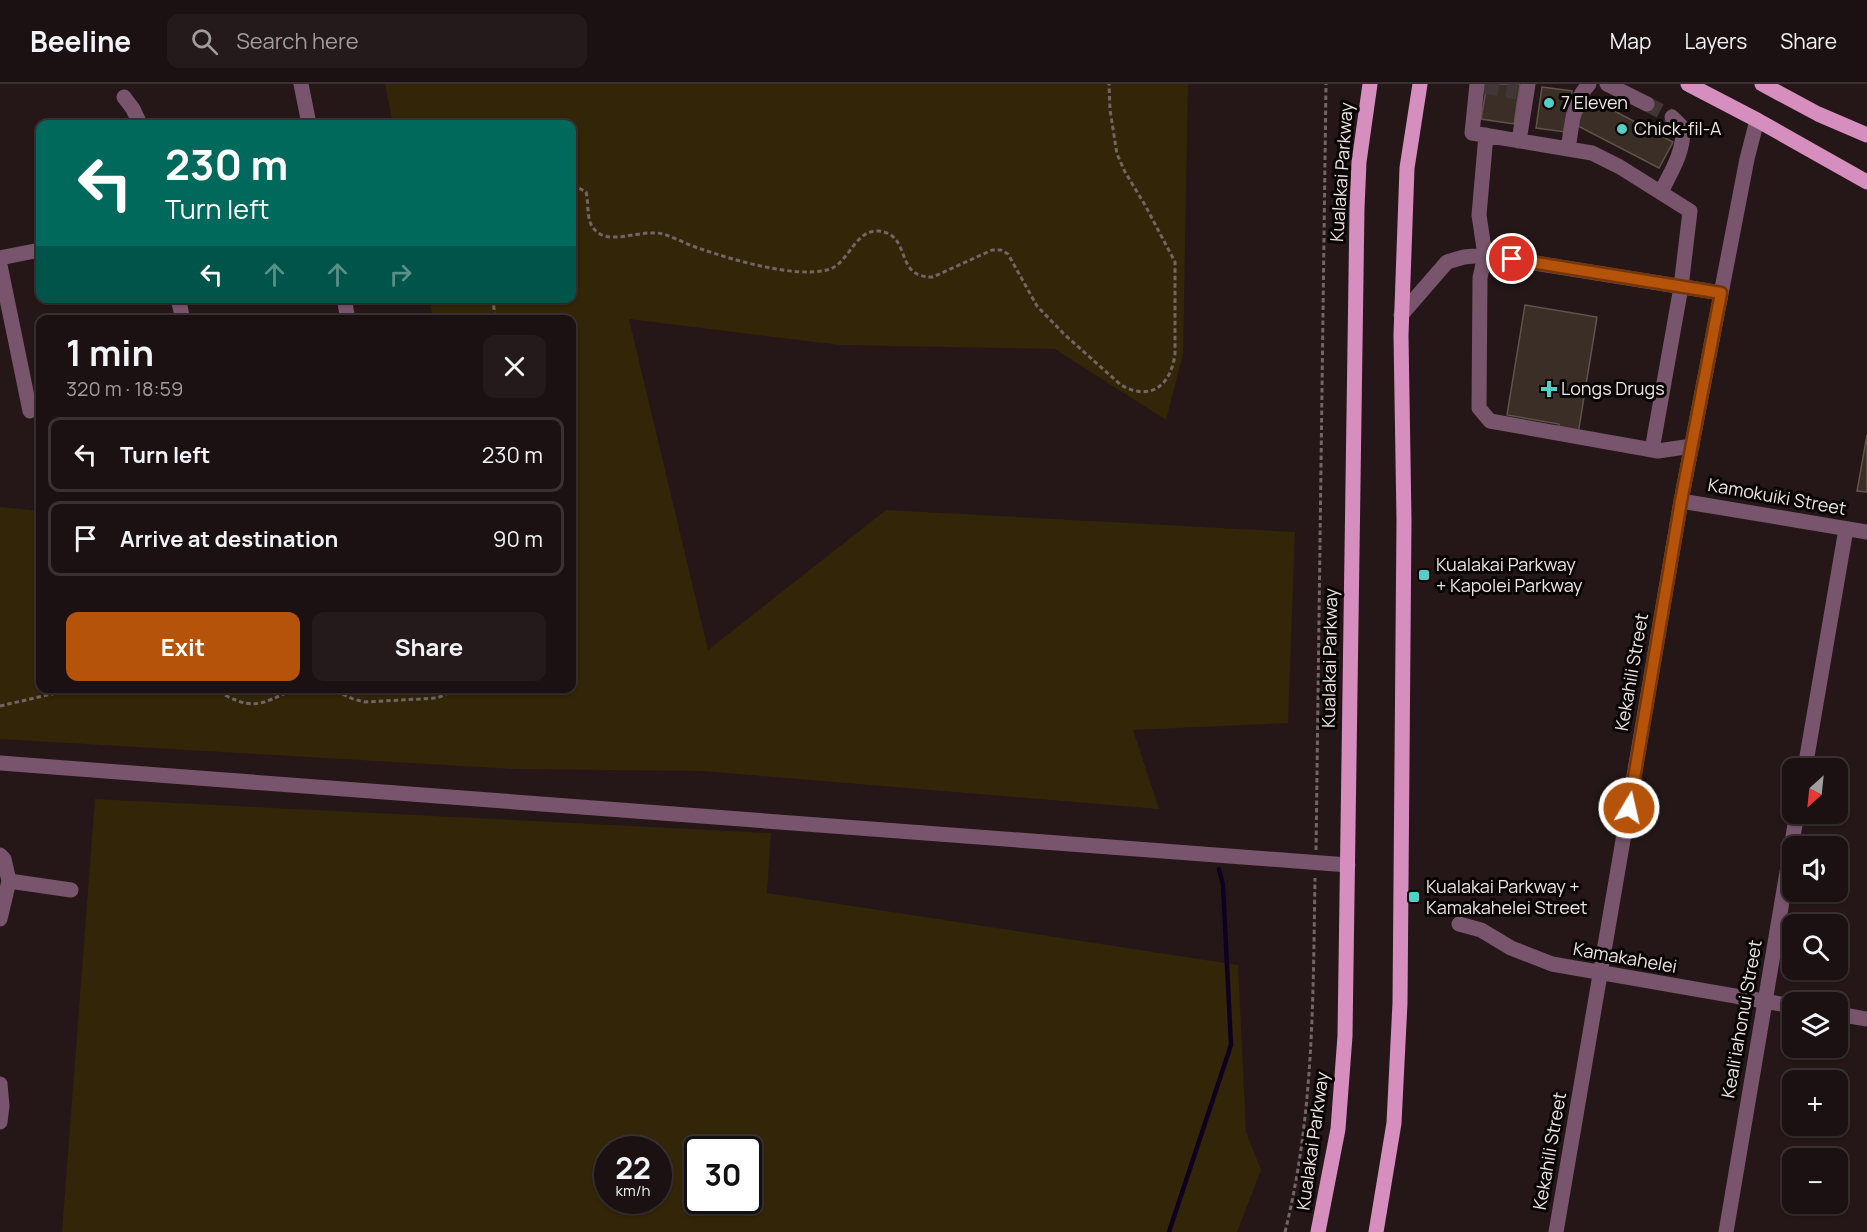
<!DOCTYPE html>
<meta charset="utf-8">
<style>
:root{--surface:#1c1112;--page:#251a1b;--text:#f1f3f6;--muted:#a09d9f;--line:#3a3132;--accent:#b45309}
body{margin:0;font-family:Manrope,sans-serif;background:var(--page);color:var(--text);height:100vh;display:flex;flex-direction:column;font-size:22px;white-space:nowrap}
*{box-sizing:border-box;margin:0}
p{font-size:20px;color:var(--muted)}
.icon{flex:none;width:33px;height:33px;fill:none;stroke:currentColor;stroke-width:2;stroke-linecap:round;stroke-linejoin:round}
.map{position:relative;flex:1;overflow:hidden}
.drawer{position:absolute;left:36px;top:231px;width:540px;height:378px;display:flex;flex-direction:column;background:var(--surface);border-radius:12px;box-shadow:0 2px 4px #0004,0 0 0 2px var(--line)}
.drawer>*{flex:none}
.hud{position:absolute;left:36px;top:36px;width:540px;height:183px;border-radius:12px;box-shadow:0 2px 4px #0004,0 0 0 2px var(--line);background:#00695c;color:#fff;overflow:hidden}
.needle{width:39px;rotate:207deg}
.tools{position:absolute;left:1782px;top:674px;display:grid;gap:12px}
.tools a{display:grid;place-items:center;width:66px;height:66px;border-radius:12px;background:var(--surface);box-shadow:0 2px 4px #0004,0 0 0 2px var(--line);font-size:30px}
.speed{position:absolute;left:594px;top:1052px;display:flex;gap:12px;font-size:30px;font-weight:700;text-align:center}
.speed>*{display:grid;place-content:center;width:78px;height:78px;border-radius:50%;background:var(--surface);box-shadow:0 2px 4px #0004,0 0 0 2px var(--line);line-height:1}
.speed small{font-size:15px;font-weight:400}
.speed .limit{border:3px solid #111;border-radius:9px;background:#fff;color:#111}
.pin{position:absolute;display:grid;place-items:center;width:51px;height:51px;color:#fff;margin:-26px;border:3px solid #fff;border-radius:50%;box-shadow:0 2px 6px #0007}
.me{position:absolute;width:66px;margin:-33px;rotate:9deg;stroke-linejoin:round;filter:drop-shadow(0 0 4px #0008)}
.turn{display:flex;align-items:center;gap:21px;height:126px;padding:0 30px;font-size:27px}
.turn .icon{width:78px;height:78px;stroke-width:2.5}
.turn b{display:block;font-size:42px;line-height:51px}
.lanes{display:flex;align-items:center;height:57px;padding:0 30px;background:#0003;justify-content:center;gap:30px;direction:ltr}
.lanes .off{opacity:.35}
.round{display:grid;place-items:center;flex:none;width:63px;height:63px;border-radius:12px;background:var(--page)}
.headline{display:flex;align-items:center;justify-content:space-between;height:102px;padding:0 30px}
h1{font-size:36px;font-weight:700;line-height:45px}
.cta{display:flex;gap:12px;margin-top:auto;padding:12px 30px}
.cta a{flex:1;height:69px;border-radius:12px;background:var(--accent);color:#fff;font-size:24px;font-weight:700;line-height:69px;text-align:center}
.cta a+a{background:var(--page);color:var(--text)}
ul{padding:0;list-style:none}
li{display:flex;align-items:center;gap:18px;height:75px;margin:0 12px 9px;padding:0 18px;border:3px solid var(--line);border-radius:12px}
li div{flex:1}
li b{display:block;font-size:22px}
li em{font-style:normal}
header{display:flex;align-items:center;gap:36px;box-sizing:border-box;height:84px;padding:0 30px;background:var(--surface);border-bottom:2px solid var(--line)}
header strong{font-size:28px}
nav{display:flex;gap:33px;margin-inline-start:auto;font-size:21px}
.search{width:420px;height:54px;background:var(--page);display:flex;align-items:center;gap:15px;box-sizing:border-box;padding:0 21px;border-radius:12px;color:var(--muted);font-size:22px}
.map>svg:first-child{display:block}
.green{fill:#322508;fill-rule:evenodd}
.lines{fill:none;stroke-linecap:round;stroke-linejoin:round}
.stream{stroke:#100020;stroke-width:4.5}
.building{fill:#3a2e27;stroke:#61534c;stroke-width:1.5}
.minor-tunnel{stroke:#433637;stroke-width:15;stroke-dasharray:15 8;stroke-linecap:butt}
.path{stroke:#716565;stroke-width:3;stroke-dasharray:4.5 3;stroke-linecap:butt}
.minor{stroke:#78556c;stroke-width:15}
.major{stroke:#d68ebe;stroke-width:15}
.route-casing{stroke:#753606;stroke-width:15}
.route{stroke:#b45309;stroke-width:10}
.poi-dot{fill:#55cec5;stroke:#0a0505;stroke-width:2}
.labels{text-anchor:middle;stroke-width:6;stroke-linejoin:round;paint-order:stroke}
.poi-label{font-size:18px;fill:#eee4e4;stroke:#0a0505;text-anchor:start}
.street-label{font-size:18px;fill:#eee4e4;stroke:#0a0505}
</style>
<header>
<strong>Beeline</strong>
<div class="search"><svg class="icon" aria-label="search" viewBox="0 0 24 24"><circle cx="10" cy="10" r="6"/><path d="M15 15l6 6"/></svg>Search here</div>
<nav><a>Map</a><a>Layers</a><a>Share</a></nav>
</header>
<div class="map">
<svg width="1867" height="1148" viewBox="0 0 1867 1148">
<rect width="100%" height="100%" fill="#251718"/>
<!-- green -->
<path class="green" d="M385 0H1188L1183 270 1166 336 1055 265 840 261 629 235 708 566 886 426 1295 448 1288 639 1133 646 1159 725 702 687 514 685 0 655V423L40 427V604H572V236L433 235 429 215 572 214V40H393Z
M95 715 771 749 767 809 1238 881 1246 1048 1261 1086 1237 1148H62ZM608 1065H658V1116H608ZM698 1065H748V1116H698Z"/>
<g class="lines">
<!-- stream -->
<path class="stream" d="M1169 1148 1231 961 1223 801 1219 785"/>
</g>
<!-- building -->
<path class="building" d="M1487 0H1520L1514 40 1481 35Z
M1542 3 1572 7 1566 48 1536 44Z
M1590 14 1673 58 1659 84 1576 41Z
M1525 221 1597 233 1578 350 1558 347 1559 340 1507 331Z
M1867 351V408L1857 407Z"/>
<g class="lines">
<!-- minor-tunnel -->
<path class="minor-tunnel" d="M1484 2 1517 8
M1647 20 1672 33"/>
<!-- path -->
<path class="path" d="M572 103 579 104 586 108C590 123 584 141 600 150 615 159 643 145 663 150 676 154 688 161 701 165 733 176 794 194 827 186 849 181 854 145 879 147 913 151 893 194 933 193L992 166H1001L1008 170 1037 222 1064 250 1121 301C1151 318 1171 301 1175 270V178L1145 121 1125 88 1117 70 1110 26 1109 0
M493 214 495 236
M212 604C254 628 256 622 297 604
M329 604 353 615 365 618 437 614 460 604
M518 604H519
M0 622 78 604
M1316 766 1326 0
M1285 1148C1314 1032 1313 913 1315 794"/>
<!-- minor -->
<path class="minor" d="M301 0 309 40
M1477 0 1472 49 1592 69 1620 83 1690 127 1681 203 1652 366
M1607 0 1647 20
M124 13 133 25 140 40
M1519 57 1528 0
M1568 65C1572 42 1572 18 1589 0
M1661 108C1671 88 1684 68 1683 44L1672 33
M0 174 40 166
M0 181 30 327
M178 214 183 236
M344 214 348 236
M1401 231 1447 178 1464 173 1485 171 1479 131 1486 51
M1692 362 1658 367 1490 337 1479 324 1480 194 1485 171 1721 209
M1681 417 1867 448
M0 679 1348 781
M1805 684 1846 445
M0 771 4 775 9 797
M0 835 9 797 71 806
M1459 840 1481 846 1511 864 1552 880 1792 922
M1838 930 1867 935
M0 1000 2 1022 0 1038
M1556 1148 1681 417 1747 75 1757 36
M1726 1148 1797 729"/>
<!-- major -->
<path class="major" d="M1688 0 1757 36 1867 98
M1762 0 1818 30 1867 51
M1318 1148 1338 1045 1345 952 1357 124 1359 78 1370 0
M1376 1148 1394 1039 1400 919 1404 436 1401 251 1407 84 1420 0"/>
</g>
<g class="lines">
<!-- route casing -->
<g class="route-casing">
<path id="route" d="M1512 175 1721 209 1681 417 1629 724"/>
</g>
<!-- route -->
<use href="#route" class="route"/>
</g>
<!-- markers -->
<g class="poi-dot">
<circle cx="1549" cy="19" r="6"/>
<circle cx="1622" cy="45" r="6"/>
<path d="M1546 296h6v6h6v6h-6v6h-6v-6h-6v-6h6z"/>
<rect x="1418" y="485" width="12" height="12" rx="3"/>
<rect x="1408" y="807" width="12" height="12" rx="3"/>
</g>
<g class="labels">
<!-- poi labels -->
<g class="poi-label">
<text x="1561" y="25">7 Eleven</text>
<text x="1634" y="51">Chick-fil-A</text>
<text x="1561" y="311">Longs Drugs</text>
<text x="1436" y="487">Kualakai Parkway<tspan x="1436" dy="21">+ Kapolei Parkway</tspan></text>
<text x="1426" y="809">Kualakai Parkway +<tspan x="1426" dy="21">Kamakahelei Street</tspan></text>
</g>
<!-- street labels -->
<g class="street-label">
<text transform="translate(1342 88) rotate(-86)" y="6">Kualakai Parkway</text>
<text transform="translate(1777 413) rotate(10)" y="6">Kamokuiki Street</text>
<text transform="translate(1330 574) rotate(-89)" y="6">Kualakai Parkway</text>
<text transform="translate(1632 588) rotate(-80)" y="6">Kekahili Street</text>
<text transform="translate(1625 874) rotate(10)" y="6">Kamakahelei</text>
<text transform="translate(1742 935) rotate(-80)" y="6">Keali'iahonui Street</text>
<text transform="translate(1313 1057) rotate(-82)" y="6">Kualakai Parkway</text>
<text transform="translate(1550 1067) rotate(-80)" y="6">Kekahili Street</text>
</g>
</g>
</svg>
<div class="tools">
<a><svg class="needle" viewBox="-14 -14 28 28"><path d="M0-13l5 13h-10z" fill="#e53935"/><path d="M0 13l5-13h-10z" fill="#a09d9f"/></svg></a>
<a><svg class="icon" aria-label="sound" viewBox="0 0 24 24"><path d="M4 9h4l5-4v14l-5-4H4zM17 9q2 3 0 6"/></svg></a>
<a><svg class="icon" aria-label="search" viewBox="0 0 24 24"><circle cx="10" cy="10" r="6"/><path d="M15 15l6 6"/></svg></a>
<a><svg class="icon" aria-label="layers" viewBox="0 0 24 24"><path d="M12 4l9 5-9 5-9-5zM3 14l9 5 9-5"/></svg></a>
<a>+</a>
<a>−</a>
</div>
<div class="speed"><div>22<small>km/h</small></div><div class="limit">30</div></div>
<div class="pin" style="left:1512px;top:175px;background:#d93025"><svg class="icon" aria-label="arrive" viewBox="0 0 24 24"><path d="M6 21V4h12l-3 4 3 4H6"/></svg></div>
<svg class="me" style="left:1629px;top:724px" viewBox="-20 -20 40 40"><circle r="17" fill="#b45309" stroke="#fff" stroke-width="3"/><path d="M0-11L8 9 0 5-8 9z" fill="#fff"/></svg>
<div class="hud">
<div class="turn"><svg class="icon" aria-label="left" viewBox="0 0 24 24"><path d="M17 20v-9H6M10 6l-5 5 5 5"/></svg><div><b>230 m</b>Turn left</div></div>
<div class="lanes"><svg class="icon" aria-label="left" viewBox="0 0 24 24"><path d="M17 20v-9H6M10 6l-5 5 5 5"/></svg><svg class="icon off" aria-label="ahead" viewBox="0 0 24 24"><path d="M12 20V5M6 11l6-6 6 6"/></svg><svg class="icon off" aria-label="ahead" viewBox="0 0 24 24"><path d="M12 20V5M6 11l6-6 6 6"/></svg><svg class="icon off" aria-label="right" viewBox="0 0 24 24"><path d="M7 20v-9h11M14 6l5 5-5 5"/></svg></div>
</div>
<section class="drawer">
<div class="headline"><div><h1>1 min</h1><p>320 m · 18:59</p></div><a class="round"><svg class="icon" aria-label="close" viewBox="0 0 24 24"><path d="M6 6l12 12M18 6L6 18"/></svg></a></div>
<ul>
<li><svg class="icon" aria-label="left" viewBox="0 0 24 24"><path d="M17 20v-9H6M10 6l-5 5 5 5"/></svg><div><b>Turn left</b></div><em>230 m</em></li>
<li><svg class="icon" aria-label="arrive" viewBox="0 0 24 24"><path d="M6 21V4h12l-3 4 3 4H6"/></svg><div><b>Arrive at destination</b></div><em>90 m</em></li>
</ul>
<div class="cta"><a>Exit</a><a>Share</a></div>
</section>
</div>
